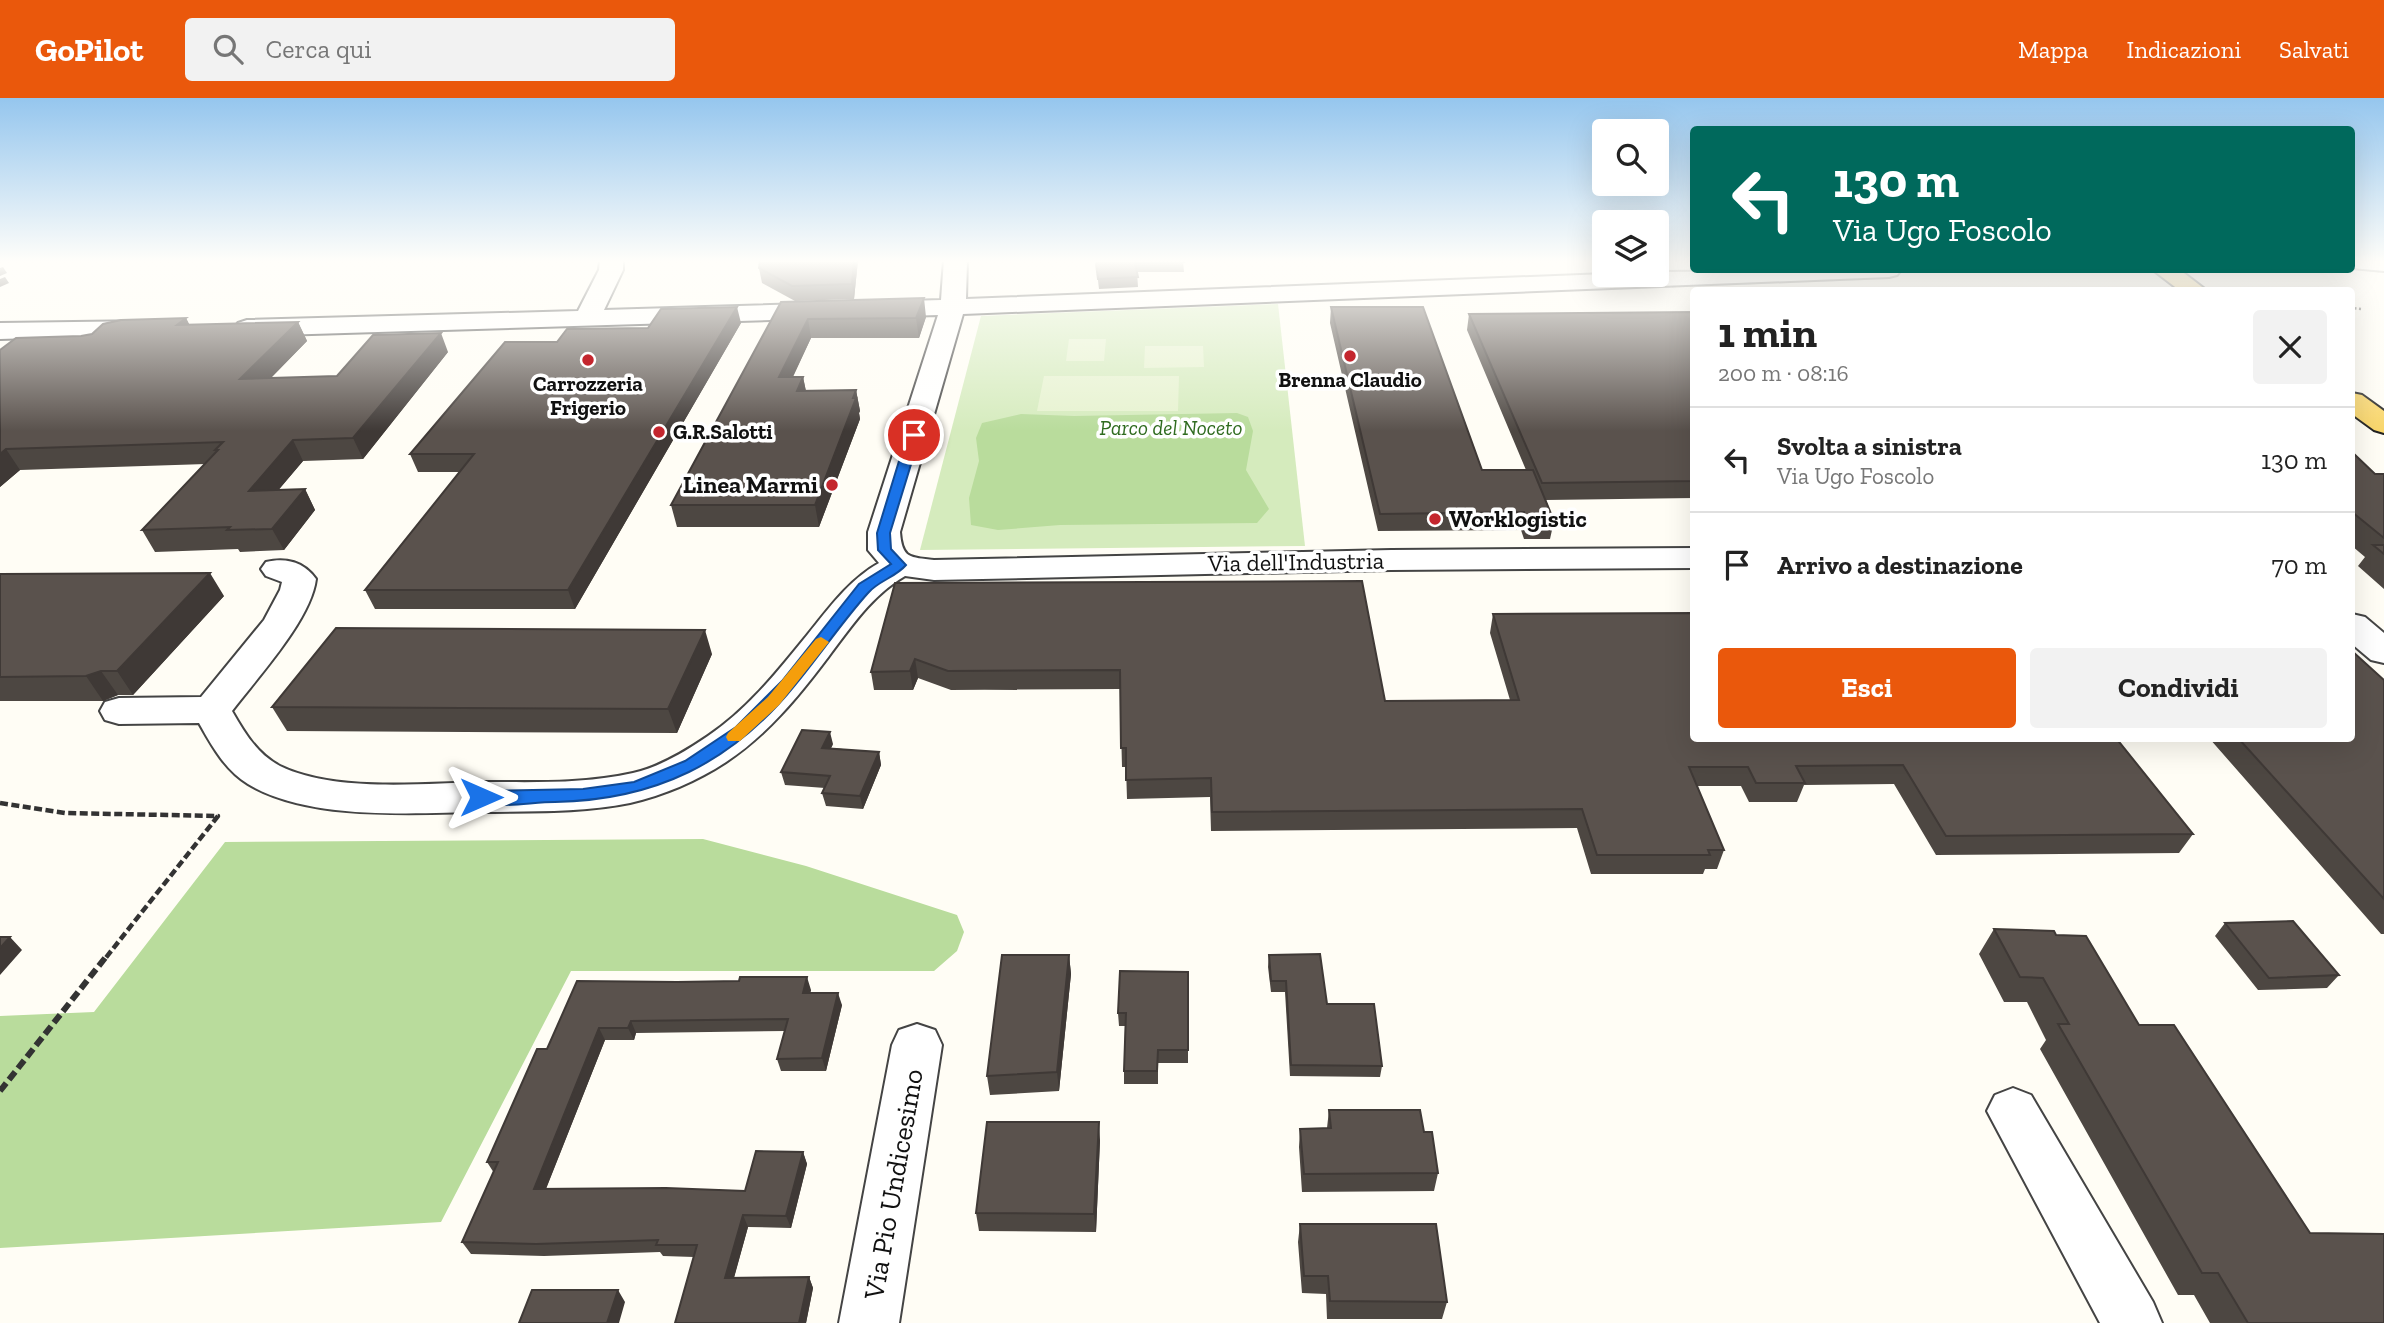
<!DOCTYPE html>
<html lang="it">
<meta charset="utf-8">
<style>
:root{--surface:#fff;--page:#f2f2f2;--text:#222;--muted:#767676;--line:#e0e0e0;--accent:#ea580c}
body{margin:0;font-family:"Zilla Slab",serif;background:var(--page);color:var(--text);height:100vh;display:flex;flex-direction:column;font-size:26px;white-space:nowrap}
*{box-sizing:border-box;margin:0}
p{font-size:23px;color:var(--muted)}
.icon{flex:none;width:38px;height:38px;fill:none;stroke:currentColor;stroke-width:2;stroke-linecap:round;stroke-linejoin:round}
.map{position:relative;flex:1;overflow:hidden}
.sheet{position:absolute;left:1690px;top:189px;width:665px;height:455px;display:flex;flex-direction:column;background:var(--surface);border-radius:7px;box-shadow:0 7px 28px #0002}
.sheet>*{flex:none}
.banner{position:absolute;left:1690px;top:28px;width:665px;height:147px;border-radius:7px;box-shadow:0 7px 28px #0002;background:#00695c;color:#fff;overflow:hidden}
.fabs{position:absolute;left:1592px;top:21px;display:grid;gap:14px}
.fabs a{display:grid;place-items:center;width:77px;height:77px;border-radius:7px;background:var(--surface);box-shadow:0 7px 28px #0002;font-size:35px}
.pin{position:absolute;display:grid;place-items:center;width:60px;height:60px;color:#fff;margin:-30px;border:4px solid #fff;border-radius:50%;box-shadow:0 2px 7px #0007}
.me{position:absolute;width:77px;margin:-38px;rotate:90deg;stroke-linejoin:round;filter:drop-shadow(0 0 5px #0008)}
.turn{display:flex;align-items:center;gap:24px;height:147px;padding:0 28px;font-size:32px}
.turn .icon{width:91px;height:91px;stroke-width:2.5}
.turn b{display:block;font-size:49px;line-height:60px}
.round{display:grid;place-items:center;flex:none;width:74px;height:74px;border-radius:7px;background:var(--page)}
.overview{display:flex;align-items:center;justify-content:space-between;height:119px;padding:0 28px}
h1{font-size:42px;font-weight:700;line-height:52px}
.action{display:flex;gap:14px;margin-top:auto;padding:14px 28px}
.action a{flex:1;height:80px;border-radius:7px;background:var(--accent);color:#fff;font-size:28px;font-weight:700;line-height:80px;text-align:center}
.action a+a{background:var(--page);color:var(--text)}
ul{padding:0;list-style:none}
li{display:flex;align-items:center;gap:21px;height:105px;padding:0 28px;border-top:2px solid var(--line)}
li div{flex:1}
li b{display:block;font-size:26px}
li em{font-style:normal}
header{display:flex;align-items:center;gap:42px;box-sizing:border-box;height:98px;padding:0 35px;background:var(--accent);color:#fff}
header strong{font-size:33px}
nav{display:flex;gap:38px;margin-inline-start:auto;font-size:24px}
.search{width:490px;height:63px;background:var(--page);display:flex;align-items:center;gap:18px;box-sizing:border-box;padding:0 24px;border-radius:7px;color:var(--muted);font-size:26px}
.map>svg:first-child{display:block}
.green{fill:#d5ebbd}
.forest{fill:#b9dc9c}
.pitch{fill:#e6f2cf}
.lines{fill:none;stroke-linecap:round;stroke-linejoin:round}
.minor-casing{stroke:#444;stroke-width:4}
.major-casing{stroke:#222;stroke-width:4}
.path-far2{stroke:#333;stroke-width:2.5;stroke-dasharray:4.5 2.5;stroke-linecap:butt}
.path-far1{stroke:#333;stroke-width:4.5;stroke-dasharray:8 3.5;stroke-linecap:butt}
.path{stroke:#333;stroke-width:6;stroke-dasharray:10 4.5;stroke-linecap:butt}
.minor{fill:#fff;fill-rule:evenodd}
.major{fill:#f9d66b;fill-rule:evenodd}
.wall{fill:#4d4742}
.shaded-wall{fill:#3f3936}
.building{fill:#5a524d;stroke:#3f3936;stroke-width:2}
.route{fill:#1a73e8;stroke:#114b97;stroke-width:2}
.slow{fill:#f59e0b}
.poi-dot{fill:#c4262e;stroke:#fff;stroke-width:2.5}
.labels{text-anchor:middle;stroke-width:7;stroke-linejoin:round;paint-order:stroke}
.far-poi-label{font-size:21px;font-weight:bold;fill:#111;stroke:#fff}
.far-park-label{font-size:21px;font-style:italic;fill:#2f6b1f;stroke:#fff}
.poi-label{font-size:24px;font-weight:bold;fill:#111;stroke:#fff;text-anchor:end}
.street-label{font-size:24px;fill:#111;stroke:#fff}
.near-street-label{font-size:28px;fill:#111;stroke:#fff}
</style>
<header>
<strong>GoPilot</strong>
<div class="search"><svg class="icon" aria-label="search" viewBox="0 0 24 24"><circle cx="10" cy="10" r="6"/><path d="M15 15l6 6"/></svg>Cerca qui</div>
<nav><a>Mappa</a><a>Indicazioni</a><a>Salvati</a></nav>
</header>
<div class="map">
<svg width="2384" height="1225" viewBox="0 0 2384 1225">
<rect width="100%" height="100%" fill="#fffdf5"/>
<!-- green -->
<path class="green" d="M1278 206 1305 448 920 452 981 218Z"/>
<!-- forest -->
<path class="forest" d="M1237 315 1248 319 1253 333 1246 372 1269 411 1257 425 1060 427 998 432 971 427 969 400 979 363 976 340 982 325 1021 316 1074 318Z
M703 741 806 768 957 817 964 834 957 853 934 873H571L441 1124 0 1150V918L94 914 225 744Z"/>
<!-- pitch -->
<path class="pitch" d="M1069 241H1106L1104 263H1066Z
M1145 248H1203L1204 269 1144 270Z
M1044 278H1179L1178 313H1037Z"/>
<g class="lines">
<!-- minor casing -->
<g class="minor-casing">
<path id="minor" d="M600 162H623V172L604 212 941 202 944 162H967L966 201 1605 176 1657 177V174L1901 172 1897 177 1889 179 963 216 900 434C902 461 910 459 934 462L1391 452 1694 450V470L1391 472 934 482 905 478C872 497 851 529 829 558 799 598 768 636 726 664 697 683 664 697 630 705 581 715 532 713 482 714 413 715 310 723 248 686 225 672 212 648 199 625L119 626 105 622 100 613 105 604 119 600 201 599 264 522 280 492 282 484 266 478 261 471 266 464C286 459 304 464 316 481 311 522 257 580 232 613 244 634 257 656 280 668 336 695 423 685 485 684 534 684 584 686 633 675 660 669 686 653 708 638 748 611 778 573 808 536 829 510 849 482 879 465L868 452V434L938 217 247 238 238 235 234 230 238 225 247 222 578 213 599 172Z
M2352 162H2384V173L2352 170Z
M148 223 157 226 161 231 157 236 0 241V225Z
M2352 516 2365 519 2384 535V565L2371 562 2352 546Z
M917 926 935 932 942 947 899 1225H839L892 947 899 932Z
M2013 990 2031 997 2153 1204 2162 1225H2100L1987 1013 1995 997Z"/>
</g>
<!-- major casing -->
<g class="major-casing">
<path id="major" d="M2153 172H2180L2206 192H2179Z
M2352 295 2362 297 2384 313V335L2374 332 2352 316Z"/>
</g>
<!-- path-far2 -->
<path class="path-far2" d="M2352 210 2361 211"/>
<!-- path-far1 -->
<path class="path-far1" d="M0 705 65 715 218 718 104 862"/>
<!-- path -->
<path class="path" d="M0 993 105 860"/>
<!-- minor -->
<use href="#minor" class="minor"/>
<!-- major -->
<use href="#major" class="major"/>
</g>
<!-- wall -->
<path class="wall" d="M858 162 854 201 795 203 762 185 759 170Z
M1183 162 1184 174H1137L1138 189 1099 191 1096 166Z
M781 204 926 219 919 240H811L793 279H803L806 293 856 292 860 313 859 315 860 321 819 429H677L671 407Z
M1331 209 1482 372H1526L1467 232 1469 216 1694 214V400L1546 402 1554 423 1550 441H1524L1521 432 1378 433 1330 225Z
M186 220 189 227 298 224 307 243 271 280 337 278 448 254 363 361 303 363 279 391H305L315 412 284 452 240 454 238 451 155 454 142 432 206 366 20 372 0 389 16 240 81 238Z
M741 225 575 511H375L365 492 460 374H418L410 356 557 244 648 230Z
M2352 354 2375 376H2384V491L2358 468 2365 459 2352 448Z
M0 476 224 498 133 597H118L103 603H0Z
M1694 483V506L1690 498Z
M895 485 1385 603 1510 602 1490 535 1493 516 2116 640 2193 736 2179 755 1936 757 1894 686 1804 687 1797 704H1749L1741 688H1697L1724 752 1717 771H1705L1703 776H1591L1577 730 1211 733 1210 699 1127 701 1126 669H1122L1120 591 951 592 918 580 913 592H874L871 574Z
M712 556 677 635 287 633 272 609Z
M2384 582V836H2381L2209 640H2352Z
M833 646 831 650 879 654 881 667 863 711 826 708 822 695 825 690 785 687 781 674Z
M2225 825 2339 877 2327 890 2258 892 2215 838Z
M1994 831 2056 837 2139 927 2384 1225H2210L2194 1197H2178L2040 951 2046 942 2027 904H2004L1979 856Z
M1069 857 1071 876 1059 993 990 997 987 978Z
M1269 857 1327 906 1382 968 1380 979 1290 978 1285 894H1271L1268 869Z
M1188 874V965H1158V986H1124V973L1125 928H1119L1118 915Z
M577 883 811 892 810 895 842 907 826 973H781L777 961 785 933 636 935 634 942H605L546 1091 745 1093 803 1054 807 1066 791 1130 748 1129 734 1179H809L813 1190 806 1225H675L694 1159 663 1158 660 1154 544 1158 471 1156 462 1144 494 1075 487 1064 547 951Z
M1329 1012 1424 1034 1438 1075 1434 1093 1302 1094 1299 1049 1300 1031 1327 1030Z
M1100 1042 1096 1134 979 1133 976 1115Z
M1300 1126 1447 1204 1442 1221H1327L1326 1196 1302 1195 1298 1144Z"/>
<!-- shaded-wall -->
<path class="shaded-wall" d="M854 162H858L854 201 852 186Z
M3 169 7 175 0 178V170Z
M5 179 9 185 0 189V181Z
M924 200 926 219 919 240 916 220Z
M737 209 741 225 575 511 568 492Z
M186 220 196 239 177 227Z
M808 221 811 240 783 299 779 279Z
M298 224 307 243 250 301 240 281Z
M441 235 448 254 363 361 353 340Z
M803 279 807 299 797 293Z
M856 292 860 313 859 315 860 321 819 429 815 407Z
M293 342 303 363 260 414 249 393Z
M6 351 20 372 0 389V356Z
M305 391 315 412 284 452 272 431Z
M210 475 224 498 133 597 117 573Z
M705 532 712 556 677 635 668 611Z
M915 561 918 580 913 592 910 573Z
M101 573 118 597 103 603 86 578Z
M830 634 833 646 825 663 822 650Z
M879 654 881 667 863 711 860 698Z
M10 839 22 852 0 877V850Z
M1069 857 1071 876 1059 993 1057 974Z
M807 879 811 892 807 907 803 895Z
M838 895 842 907 826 973 822 960Z
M631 923 636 935 634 942 628 930Z
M599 930 605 942 541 1103 534 1091Z
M1099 1024 1100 1042 1096 1134 1094 1116Z
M803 1054 807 1066 791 1130 786 1118Z
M743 1117 748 1129 731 1191 725 1180Z
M809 1179 813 1190 806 1225H799Z
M618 1192 625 1204 619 1225H607Z"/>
<!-- building -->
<path class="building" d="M760 162H854L852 186 792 188 759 170Z
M1098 162H1183L1184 164 1135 165 1138 179 1098 181 1096 166Z
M924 200 916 220 808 221 779 279H803L797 293 856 292 853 300H856L815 407H671L781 204Z
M737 209 568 492H365L474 356H410L505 244H557L567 231 648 230 661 211Z
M1331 209H1423L1482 372H1533L1554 423H1527L1524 414 1380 416Z
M1694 214V383L1542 385 1469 216Z
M186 220 177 227 298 224 240 281 337 278 373 237 441 235 353 340 293 342 249 393 305 391 272 431 227 432 230 429 142 432 218 352H215L223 344 6 351 0 356V252L16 240 81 238 92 236 103 226 121 222Z
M2352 354 2375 376H2384V440L2352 414Z
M2373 447H2384V456Z
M210 475 117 573H101L86 578 0 579V476Z
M1362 483 1385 603 1519 602 1493 516 1694 515V640H2116L2193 736 1946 738 1903 667 1796 668 1805 685H1756L1748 669H1689L1724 752H1708L1710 757H1597L1582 711 1212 714 1211 680 1126 682V650H1121L1120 572 948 573 915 561 910 573 871 574 895 485Z
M336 530 705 532 668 611 272 609Z
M2352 553 2384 582V801L2238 640H2352Z
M802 632 830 634 822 650 879 654 860 698 822 695 830 678 781 674Z
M2293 823 2339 877 2269 880 2225 825Z
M1994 831 2054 833 2056 837 2086 838 2139 927H2174L2310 1135 2384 1136V1225H2248L2218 1175H2202L2058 926H2069L2043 880 2020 879Z
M0 839H10L0 850Z
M1320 856 1327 906H1374L1382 968 1291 967 1286 883H1271L1269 857Z
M1002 857H1069L1057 974 987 978Z
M1120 873 1188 874V952H1158L1157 973H1124L1126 915H1118Z
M740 879H807L803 895H838L822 960 777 961 788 921 631 923 628 930H599L534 1091 666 1090 745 1093 756 1053 803 1054 786 1118 743 1117 725 1180 809 1179 799 1225H675L697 1147H656L658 1142 536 1146 462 1144 498 1064H487L537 951H547L577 883 677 884 739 883Z
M1329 1012H1420L1424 1034H1432L1438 1075 1304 1076 1300 1031 1331 1030Z
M987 1024H1099L1094 1116 976 1115Z
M1300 1126H1436L1447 1204 1330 1203 1328 1178H1304Z
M532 1192H618L607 1225H519Z"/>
<!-- sky -->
<linearGradient id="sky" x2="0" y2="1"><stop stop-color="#95c6ee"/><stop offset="0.49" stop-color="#fffefa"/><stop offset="1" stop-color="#fffefa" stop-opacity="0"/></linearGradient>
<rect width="2384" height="333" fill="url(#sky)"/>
<!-- route -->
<path class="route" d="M914 334 920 337 890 435 891 451 906 467C896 479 878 483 868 495 842 524 820 557 795 587 732 665 655 702 555 704 531 704 499 711 475 704L473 699 481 693 583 691 634 684 685 663 736 629 782 583 859 486 891 466 878 452 877 435 907 337Z"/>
<!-- slow -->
<path class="slow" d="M821 539 829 544 779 607 740 643H728L726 639 728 635 768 599 816 541Z"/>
<!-- markers -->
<g class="poi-dot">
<circle cx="1350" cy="258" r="7"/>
<circle cx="588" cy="262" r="7"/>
<circle cx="659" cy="334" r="7"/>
<circle cx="832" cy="387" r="7"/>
<circle cx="1435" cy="421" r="7"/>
</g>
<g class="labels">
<!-- far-poi labels -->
<g class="far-poi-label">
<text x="1350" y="289">Brenna Claudio</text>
<text x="588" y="293">Carrozzeria<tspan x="588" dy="24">Frigerio</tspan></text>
<text x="673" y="341" text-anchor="start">G.R.Salotti</text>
</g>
<!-- far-park labels -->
<g class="far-park-label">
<text x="1171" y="337">Parco del Noceto</text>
</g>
<!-- poi labels -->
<g class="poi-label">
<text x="818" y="395">Linea Marmi</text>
<text x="1449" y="429" text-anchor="start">Worklogistic</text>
</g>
<!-- street labels -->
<g class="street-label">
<text transform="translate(1296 464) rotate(-1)" y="8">Via dell'Industria</text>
</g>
<!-- near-street labels -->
<g class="near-street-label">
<text transform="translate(893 1086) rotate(-80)" y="10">Via Pio Undicesimo</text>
</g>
</g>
</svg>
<div class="fabs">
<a><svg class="icon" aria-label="search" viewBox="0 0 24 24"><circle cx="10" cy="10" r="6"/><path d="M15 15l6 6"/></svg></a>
<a><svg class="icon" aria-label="layers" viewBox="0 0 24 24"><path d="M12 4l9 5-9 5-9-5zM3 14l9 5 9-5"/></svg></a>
</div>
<div class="pin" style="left:914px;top:337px;background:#d93025"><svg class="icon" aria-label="arrive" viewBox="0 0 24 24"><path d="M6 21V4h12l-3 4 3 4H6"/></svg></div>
<svg class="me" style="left:481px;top:699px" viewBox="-20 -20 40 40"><path d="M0-17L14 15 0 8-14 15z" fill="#1a73e8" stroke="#fff" stroke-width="4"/></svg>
<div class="banner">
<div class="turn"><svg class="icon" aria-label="left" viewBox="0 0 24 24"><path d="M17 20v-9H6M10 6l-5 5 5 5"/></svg><div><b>130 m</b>Via Ugo Foscolo</div></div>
</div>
<section class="sheet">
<div class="overview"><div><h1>1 min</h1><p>200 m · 08:16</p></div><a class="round"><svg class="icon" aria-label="close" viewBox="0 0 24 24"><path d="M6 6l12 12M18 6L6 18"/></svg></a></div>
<ul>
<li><svg class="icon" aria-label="left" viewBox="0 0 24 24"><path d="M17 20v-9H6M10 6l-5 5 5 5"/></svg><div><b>Svolta a sinistra</b><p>Via Ugo Foscolo</p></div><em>130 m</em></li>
<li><svg class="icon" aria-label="arrive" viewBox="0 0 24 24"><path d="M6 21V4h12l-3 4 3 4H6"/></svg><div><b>Arrivo a destinazione</b></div><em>70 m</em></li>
</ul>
<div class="action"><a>Esci</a><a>Condividi</a></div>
</section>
</div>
